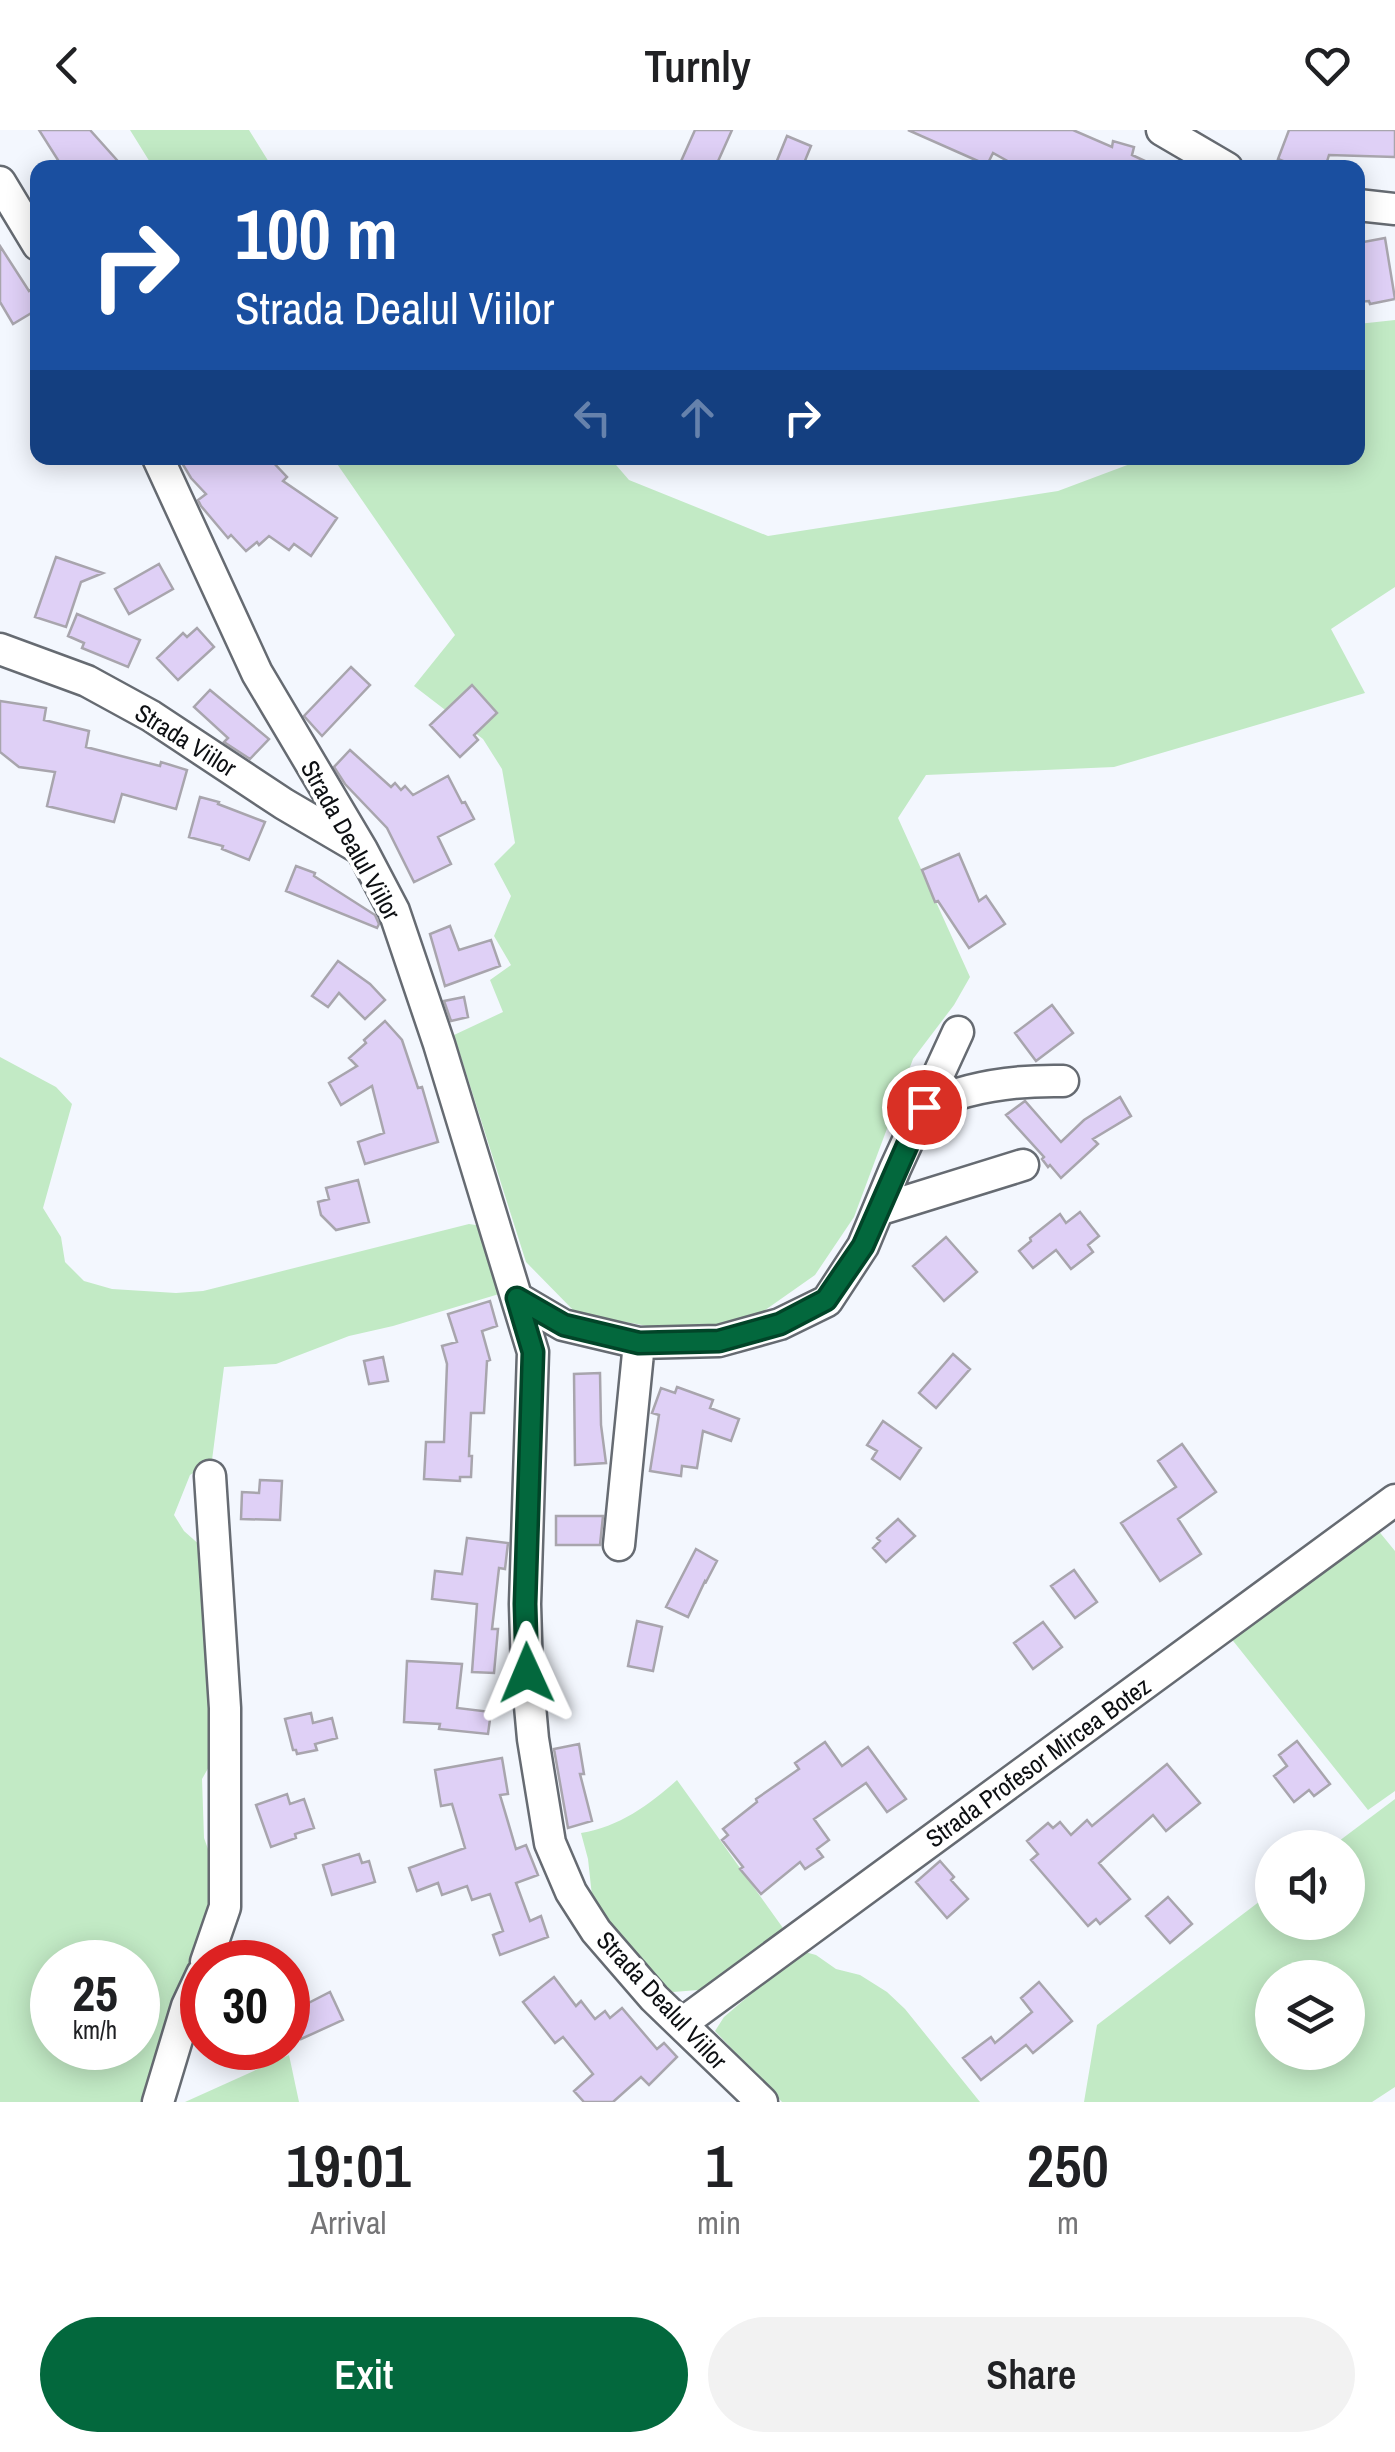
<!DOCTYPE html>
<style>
:root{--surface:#fff;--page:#f2f2f2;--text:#202124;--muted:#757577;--accent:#03683d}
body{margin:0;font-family:"Archivo Narrow",sans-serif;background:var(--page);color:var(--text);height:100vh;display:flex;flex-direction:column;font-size:38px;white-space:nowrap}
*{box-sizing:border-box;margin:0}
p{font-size:32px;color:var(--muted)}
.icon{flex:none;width:55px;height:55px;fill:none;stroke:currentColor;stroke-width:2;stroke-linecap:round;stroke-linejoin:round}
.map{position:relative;height:1972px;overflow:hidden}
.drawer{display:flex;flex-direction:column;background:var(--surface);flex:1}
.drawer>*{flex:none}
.top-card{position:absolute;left:30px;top:30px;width:1335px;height:305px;border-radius:20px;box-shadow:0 5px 25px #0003;background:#1a4fa0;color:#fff;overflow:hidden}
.buttons{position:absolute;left:1255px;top:1700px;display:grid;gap:20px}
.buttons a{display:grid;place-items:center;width:110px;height:110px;border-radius:50%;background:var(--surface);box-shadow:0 5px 25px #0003;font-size:50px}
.speed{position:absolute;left:30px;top:1810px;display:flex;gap:20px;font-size:50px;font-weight:700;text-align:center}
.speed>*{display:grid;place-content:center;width:130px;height:130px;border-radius:50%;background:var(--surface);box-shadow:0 5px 25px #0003;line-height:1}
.speed small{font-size:25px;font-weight:400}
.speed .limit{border:15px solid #d22;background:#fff;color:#111}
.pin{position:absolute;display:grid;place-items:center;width:85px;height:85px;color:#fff;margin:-42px;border:5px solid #fff;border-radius:50%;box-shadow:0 2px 10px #0007}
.me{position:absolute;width:110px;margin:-55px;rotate:359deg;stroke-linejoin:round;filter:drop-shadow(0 0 8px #0008)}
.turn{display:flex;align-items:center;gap:35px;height:210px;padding:0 40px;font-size:45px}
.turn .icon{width:130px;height:130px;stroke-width:2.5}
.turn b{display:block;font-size:70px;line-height:85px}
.lanes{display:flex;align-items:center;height:95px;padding:0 40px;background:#0003;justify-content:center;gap:50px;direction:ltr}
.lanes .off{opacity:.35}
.eta{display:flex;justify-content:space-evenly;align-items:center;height:170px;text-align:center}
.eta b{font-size:60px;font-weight:600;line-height:70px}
.action{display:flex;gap:20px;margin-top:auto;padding:20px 40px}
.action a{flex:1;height:115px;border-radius:60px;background:var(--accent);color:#fff;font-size:40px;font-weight:600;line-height:115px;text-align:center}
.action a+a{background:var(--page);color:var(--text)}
header{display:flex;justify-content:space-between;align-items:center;height:130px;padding:0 40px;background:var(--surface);font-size:45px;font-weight:600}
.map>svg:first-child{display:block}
.green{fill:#c2eac5;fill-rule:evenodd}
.building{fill:#dfd0f6;stroke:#a8a5ad;stroke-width:2.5}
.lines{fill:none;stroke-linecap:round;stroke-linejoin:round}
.street-casing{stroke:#666b72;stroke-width:35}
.street{stroke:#fff;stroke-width:30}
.route-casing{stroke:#024428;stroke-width:25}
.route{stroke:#03683d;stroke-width:18}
.labels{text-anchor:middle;stroke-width:8;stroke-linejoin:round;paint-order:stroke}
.street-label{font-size:25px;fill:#0d0f12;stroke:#fff}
</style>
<header><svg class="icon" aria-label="back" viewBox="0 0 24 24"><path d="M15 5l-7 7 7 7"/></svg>Turnly<svg class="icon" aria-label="heart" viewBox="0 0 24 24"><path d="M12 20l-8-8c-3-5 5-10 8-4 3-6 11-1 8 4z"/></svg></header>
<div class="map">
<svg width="1395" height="1972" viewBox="0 0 1395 1972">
<rect width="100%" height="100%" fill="#f3f7fe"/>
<!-- green -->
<path class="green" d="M130 0H249L272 37H153Z
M1395 190V457L1331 499 1365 563 1114 637 926 645 898 688 970 847 954 875 913 929 854 1087 815 1145 761 1183 706 1200 653 1197 576 1183 526 1132 454 905 503 882 490 850 511 835 494 806 511 766 494 734 515 713 502 639 483 609 414 556 455 505 333 328H610L629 350 768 406 1058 361 1146 328H1358V194Z
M0 927 56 957 72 974 43 1078 61 1107 65 1132 84 1151 112 1159 176 1163 203 1161 469 1094 482 1096 499 1164 393 1196 349 1206 276 1234 224 1237 212 1330 190 1345 174 1385 184 1401 211 1425 219 1619 202 1649 204 1708 216 1741 220 1767 153 1972H0ZM52 1832H138V1918H52Z
M1377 1399 1395 1421V1661L1368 1680 1230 1507Z
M677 1650 788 1805 711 1859 673 1862 660 1853 604 1791 592 1766 588 1729 581 1703C619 1697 649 1675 677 1650Z
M1395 1669V1957L1372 1972H1084L1097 1895 1272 1762V1792H1348V1718L1331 1717ZM1272 1848H1348V1922H1272Z
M801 1821 816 1825 836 1839 860 1845 887 1862 905 1879 980 1972H782L715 1901 724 1887Z
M289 1925 299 1972H185Z"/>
<!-- building -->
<path class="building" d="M39 0H90L124 38H63Z
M695 0H732L715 38H678Z
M908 0H1073L1112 17 1113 11 1134 17 1132 25 1160 38H1020L993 23 987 35Z
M1289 0H1395V27L1329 25 1325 38H1300L1278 29Z
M787 6 811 16 802 38H774Z
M1385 108 1395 169 1370 174 1369 171 1358 172V113Z
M0 116 29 161 38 156V179L13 194 0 172Z
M179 328H269L287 347 283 351 337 388 311 426 294 414 289 420 269 406 259 415 257 412 246 421 231 405 228 408 201 376 198 370 206 364 191 348Z
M56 427 103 443 81 452 66 497 35 487Z
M159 434 173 459 129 484 115 459Z
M77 484 140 510 128 537 82 518 84 513 68 506Z
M197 498 214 517 178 550 157 528 183 503 187 507Z
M351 537 370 555 322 606 304 586Z
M472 555 497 583 474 605 478 610 460 627 430 595Z
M210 560 269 609 250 629 224 612 228 608 194 577Z
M0 571 46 578 44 590 89 601 86 617 160 636 161 632 187 640 176 679 122 664 114 692 47 676 55 642 19 637 0 622Z
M350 620 391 657 395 653 401 660 405 656 413 665 448 646 462 673 465 672 474 689 438 707 451 734 414 752 387 698 345 654 334 637Z
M200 667 219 672 218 674 265 692 249 730 222 719 223 716 189 707Z
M959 724 979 771 986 766 1005 794 969 818 938 771 935 772 922 740Z
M296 736 315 743 314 746 375 785 379 794 377 798 286 761Z
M450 796 459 820 491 810 500 836 445 856 430 804Z
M338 831 370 854 385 870 365 889 339 863 328 877 312 866Z
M464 867 468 887 451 891 444 871Z
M1052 875 1073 903 1036 931 1015 903Z
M385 891 402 910 418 958 422 957 438 1012 365 1034 358 1012 384 1003 372 956 341 975 329 953 357 936 349 928 366 913 364 910Z
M1120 967 1131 986 1093 1009 1098 1014 1061 1048 1050 1035 1048 1037 1042 1029 1044 1027 1006 985 1025 971 1061 1012 1084 990Z
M358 1050 369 1092 336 1100 321 1085 318 1072 329 1069 326 1058Z
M1080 1082 1099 1106 1088 1115 1093 1122 1071 1139 1056 1120 1033 1138 1019 1121 1031 1111 1030 1108 1060 1084 1066 1093Z
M946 1107 977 1142 944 1171 913 1136Z
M490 1171 497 1196 482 1201 490 1230 487 1231 484 1283H471L469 1326H472L471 1347H460V1351L424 1349 426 1312H444L447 1234 442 1216 457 1212 448 1184Z
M953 1224 970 1239 936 1278 919 1263Z
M383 1227 388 1251 369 1254 364 1231Z
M600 1243 601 1295 606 1333 575 1335 574 1244Z
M677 1257 713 1270 710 1278 739 1289 731 1311 703 1301 697 1338 682 1336 681 1346 650 1341 659 1285 652 1283 661 1258 675 1263Z
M883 1291 921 1318 900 1349 872 1329 877 1321 867 1315Z
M1182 1314 1216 1362 1178 1389 1201 1424 1160 1451 1121 1393 1176 1357 1158 1331Z
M260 1350 282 1351 280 1390 241 1389 242 1362 259 1363Z
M556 1386H603L600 1415H556Z
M898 1389 915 1406 886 1432 873 1418 880 1411 877 1408Z
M467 1408 508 1413 505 1439 499 1438 492 1499H498L494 1543 472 1542 477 1474 432 1469 435 1441 462 1444Z
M696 1419 717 1431 706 1452 705 1451 688 1487 666 1477Z
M1074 1440 1097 1472 1075 1488 1051 1456Z
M637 1491 662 1497 653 1541 628 1536Z
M1043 1492 1062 1517 1033 1539 1014 1513Z
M407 1531 462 1534 457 1578 491 1582 488 1604 439 1599 440 1594 404 1592Z
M311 1583 313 1593 332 1588 337 1608 315 1614 317 1620 297 1624 296 1620H293L285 1589Z
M1297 1611 1330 1654 1314 1666 1309 1660 1294 1672 1274 1646 1287 1636 1279 1625Z
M825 1612 842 1636 868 1617 906 1669 887 1682 866 1653 814 1689 829 1710 817 1719 823 1727 805 1739 800 1732 761 1764 740 1739 743 1737 722 1710 728 1705 723 1699 757 1672 756 1669 799 1639 795 1633Z
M579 1614 584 1644H580L592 1691 568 1698 554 1619Z
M502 1628 508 1664 500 1665 516 1719 526 1715 538 1745 516 1753 530 1791 541 1786 548 1807 500 1825 493 1805 503 1801 490 1764 472 1770 467 1756 442 1765 438 1753 417 1761 409 1738 465 1718 452 1674 441 1676 435 1640Z
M1167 1634 1200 1673 1166 1701 1153 1685 1099 1733 1130 1769 1100 1794 1096 1789 1088 1796 1031 1730 1038 1724 1027 1711 1048 1693 1053 1698 1060 1692 1071 1705 1087 1690 1092 1696Z
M287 1664 290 1674 304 1669 314 1698 295 1704 296 1708 271 1717 256 1675Z
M359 1724 362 1733 369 1731 375 1752 332 1765 323 1735Z
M940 1731 954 1747 951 1750 968 1769 947 1788 916 1752Z
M1168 1767 1192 1794 1170 1813 1146 1786Z
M554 1847 576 1876 581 1871 595 1889 605 1881 610 1888 622 1878 657 1919 664 1913 677 1927 649 1955 641 1947 613 1972H584L574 1961 593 1944 563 1907 555 1913 523 1872Z
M1039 1852 1072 1891 1033 1923 1026 1915 981 1950 963 1928 991 1907 995 1913 1032 1882 1021 1868Z
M330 1862 343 1890 301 1909 289 1883Z"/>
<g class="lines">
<!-- street casing -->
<g class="street-casing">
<path id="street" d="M1162 0 1227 38
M0 52 38 115
M1358 75 1395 79
M158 328 257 543 362 720 394 781 439 914 533 1222 525 1474 527 1543 533 1609 550 1713 571 1762 596 1801 654 1868 762 1972
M0 519 87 551 151 586 284 674 359 718
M924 977C968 956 1014 950 1063 951
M878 1080 1023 1035
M517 1168 563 1195 639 1213 719 1211 780 1194 827 1171 863 1116 895 1039 958 902
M619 1415 639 1213
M206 1832 225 1777V1578L210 1346
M681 1894 1395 1370
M158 1972 187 1876 202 1844"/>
</g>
<!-- street -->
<use href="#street" class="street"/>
</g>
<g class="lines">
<!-- route casing -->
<g class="route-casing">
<path id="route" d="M527 1543 525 1474 533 1222 517 1168 564 1195 639 1213 719 1211 780 1194 826 1170 863 1116 924 977"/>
</g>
<!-- route -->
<use href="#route" class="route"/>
</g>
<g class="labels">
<!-- street labels -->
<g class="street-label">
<text transform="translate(186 610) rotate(32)" y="9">Strada Viilor</text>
<text transform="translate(351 710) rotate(61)" y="9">Strada Dealul Viilor</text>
<text transform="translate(1038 1632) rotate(-36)" y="9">Strada Profesor Mircea Botez</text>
<text transform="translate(662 1870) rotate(47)" y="9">Strada Dealul Viilor</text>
</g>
</g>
</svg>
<div class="buttons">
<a><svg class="icon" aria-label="sound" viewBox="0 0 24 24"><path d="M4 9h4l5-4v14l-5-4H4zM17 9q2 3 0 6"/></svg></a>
<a><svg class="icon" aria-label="layers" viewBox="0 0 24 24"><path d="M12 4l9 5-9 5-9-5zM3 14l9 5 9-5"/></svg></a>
</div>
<div class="speed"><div>25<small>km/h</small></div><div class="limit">30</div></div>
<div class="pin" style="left:924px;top:977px;background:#d93025"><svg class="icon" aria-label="arrive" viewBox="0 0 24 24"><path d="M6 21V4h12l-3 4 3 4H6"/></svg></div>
<svg class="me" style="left:527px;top:1543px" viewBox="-20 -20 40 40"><path d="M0-17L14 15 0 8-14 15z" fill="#03683d" stroke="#fff" stroke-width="4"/></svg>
<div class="top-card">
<div class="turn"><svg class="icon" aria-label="right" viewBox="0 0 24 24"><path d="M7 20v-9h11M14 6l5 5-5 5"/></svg><div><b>100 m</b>Strada Dealul Viilor</div></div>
<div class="lanes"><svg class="icon off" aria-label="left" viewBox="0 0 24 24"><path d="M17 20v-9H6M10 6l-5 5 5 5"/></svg><svg class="icon off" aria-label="ahead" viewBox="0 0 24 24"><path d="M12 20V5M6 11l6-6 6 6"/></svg><svg class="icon" aria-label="right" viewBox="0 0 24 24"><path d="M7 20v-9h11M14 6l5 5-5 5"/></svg></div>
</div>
</div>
<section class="drawer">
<div class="eta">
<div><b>19:01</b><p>Arrival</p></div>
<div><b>1</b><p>min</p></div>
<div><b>250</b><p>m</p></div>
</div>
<div class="action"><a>Exit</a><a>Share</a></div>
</section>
